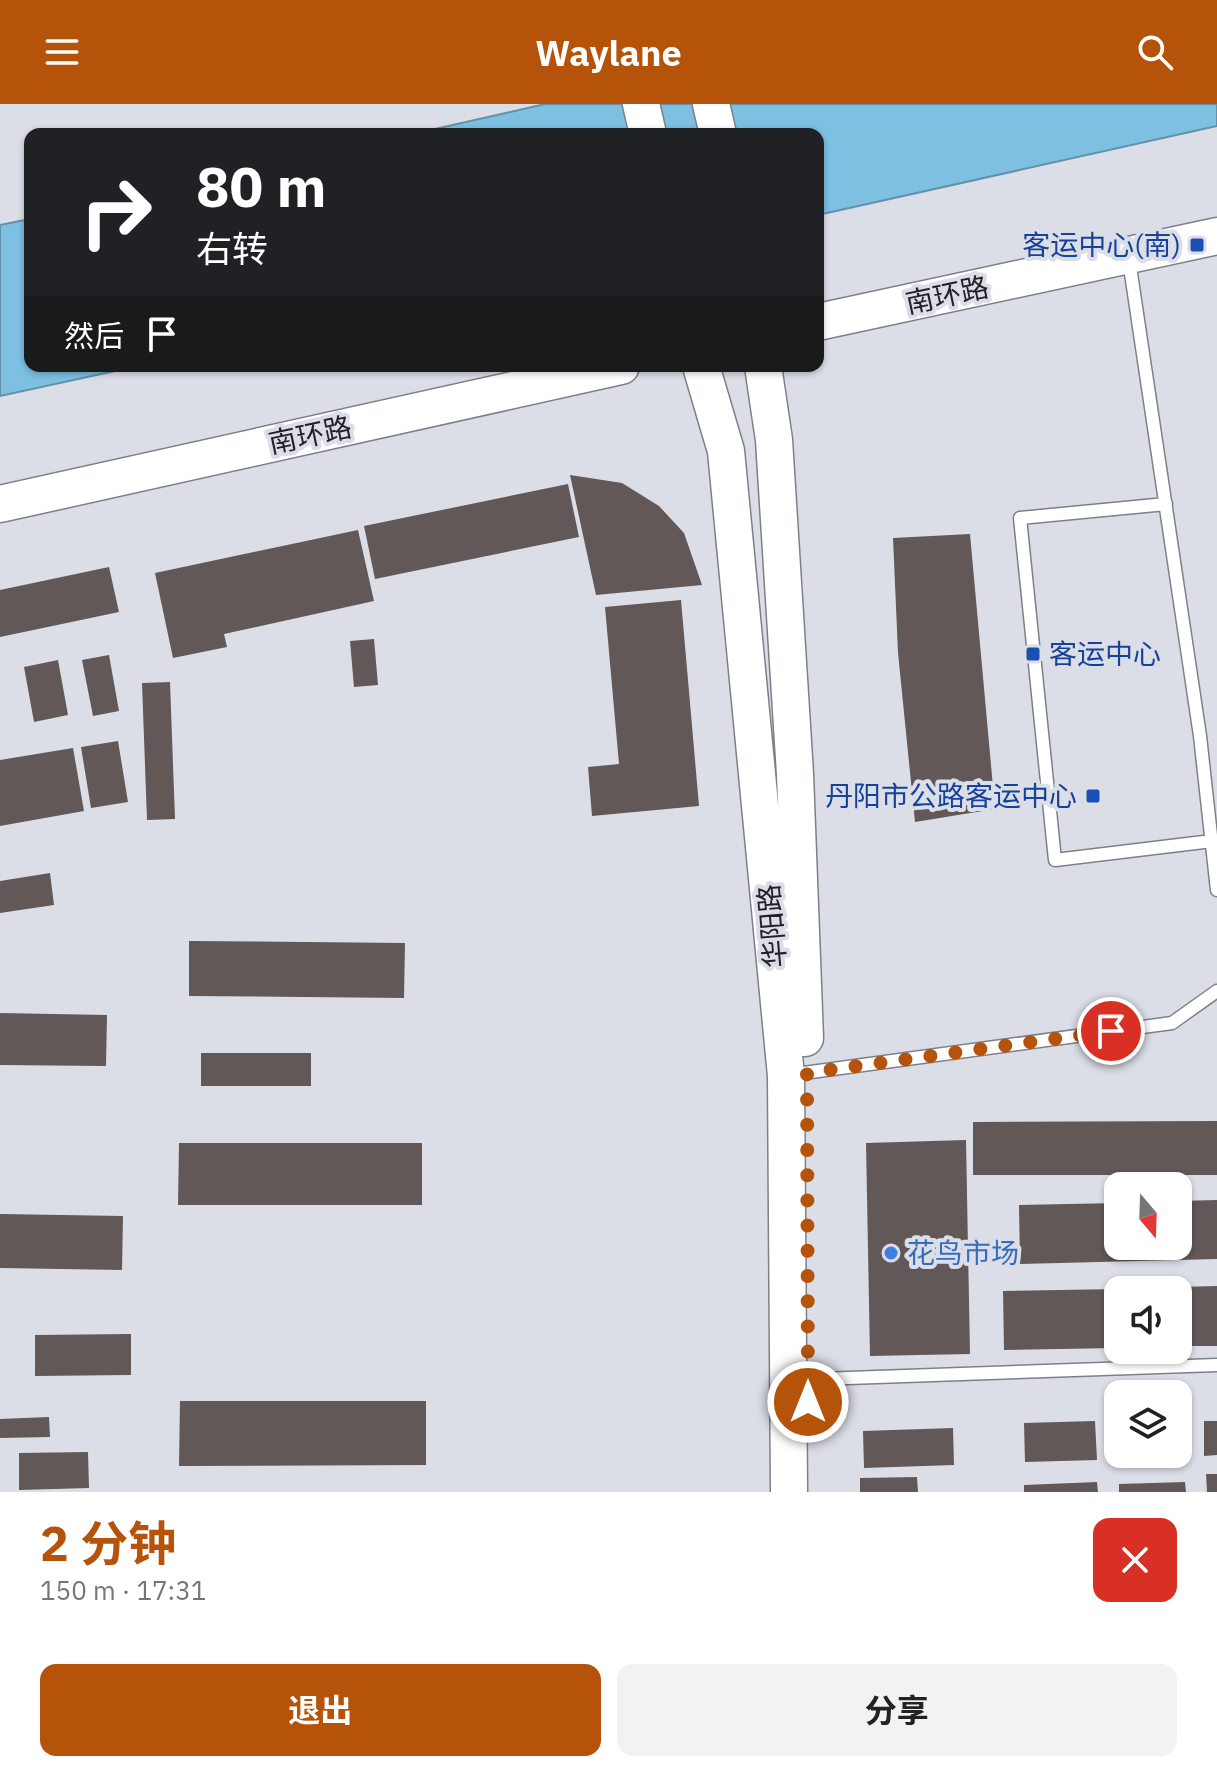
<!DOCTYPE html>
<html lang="zh">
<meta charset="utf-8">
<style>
:root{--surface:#fff;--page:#f2f2f2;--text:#222;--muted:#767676;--accent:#b45309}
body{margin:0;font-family:"IBM Plex Sans","Noto Sans SC",sans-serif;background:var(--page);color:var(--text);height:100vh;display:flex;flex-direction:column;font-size:30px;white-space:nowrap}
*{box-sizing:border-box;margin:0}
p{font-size:26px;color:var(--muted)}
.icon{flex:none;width:44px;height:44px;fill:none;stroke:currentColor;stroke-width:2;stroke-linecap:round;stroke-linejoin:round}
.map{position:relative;height:1388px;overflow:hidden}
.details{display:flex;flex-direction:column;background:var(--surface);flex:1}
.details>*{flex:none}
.hud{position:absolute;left:24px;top:24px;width:800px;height:244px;border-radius:16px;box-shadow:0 2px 6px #0004;background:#202124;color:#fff;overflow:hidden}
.needle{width:52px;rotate:161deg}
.buttons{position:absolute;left:1104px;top:1068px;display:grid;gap:16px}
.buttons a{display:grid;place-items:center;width:88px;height:88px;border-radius:16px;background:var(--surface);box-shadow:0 2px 6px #0004;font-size:40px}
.pin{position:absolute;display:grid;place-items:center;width:68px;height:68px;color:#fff;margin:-34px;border:4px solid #fff;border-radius:50%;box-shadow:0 2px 8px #0007}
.me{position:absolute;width:88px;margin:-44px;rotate:0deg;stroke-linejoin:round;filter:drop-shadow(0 0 6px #0008)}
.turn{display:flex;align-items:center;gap:28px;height:168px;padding:0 40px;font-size:36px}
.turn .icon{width:104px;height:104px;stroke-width:2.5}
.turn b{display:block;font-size:56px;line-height:68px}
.then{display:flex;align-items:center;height:76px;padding:0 40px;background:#0003;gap:16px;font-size:30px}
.round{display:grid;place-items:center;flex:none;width:84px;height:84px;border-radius:16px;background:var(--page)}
.head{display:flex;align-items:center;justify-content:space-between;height:136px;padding:0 40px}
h1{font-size:48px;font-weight:700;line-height:60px;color:var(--accent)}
.button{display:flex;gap:16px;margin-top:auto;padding:16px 40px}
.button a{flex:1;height:92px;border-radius:16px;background:var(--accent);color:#fff;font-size:32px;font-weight:700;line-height:92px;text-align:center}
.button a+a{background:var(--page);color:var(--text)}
header{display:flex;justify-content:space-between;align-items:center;height:104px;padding:0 40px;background:var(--accent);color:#fff;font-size:36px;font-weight:700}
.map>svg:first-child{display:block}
.water{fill:#7dc0e2;stroke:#6291aa;stroke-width:2}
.building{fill:#615857}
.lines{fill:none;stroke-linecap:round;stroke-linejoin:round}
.service-casing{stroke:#7e8088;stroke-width:15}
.secondary-casing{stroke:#7e8088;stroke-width:39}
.service{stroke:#fff;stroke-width:12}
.secondary{stroke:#fff;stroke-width:36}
.route{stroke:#b45309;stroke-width:14;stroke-dasharray:0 25.2}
.transit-dot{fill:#1a4fb4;stroke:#dcdee7;stroke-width:3}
.shop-dot{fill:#3f7fe0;stroke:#dcdee7;stroke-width:3}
.labels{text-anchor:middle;stroke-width:8;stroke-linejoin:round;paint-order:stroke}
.transit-label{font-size:28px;fill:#164399;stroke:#dcdee7;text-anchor:end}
.street-label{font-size:28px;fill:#222226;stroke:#dcdee7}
.shop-label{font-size:28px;fill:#366cbe;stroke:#dcdee7;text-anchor:start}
</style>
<header><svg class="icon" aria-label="menu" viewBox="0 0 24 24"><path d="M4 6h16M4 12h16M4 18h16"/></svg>Waylane<svg class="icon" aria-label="search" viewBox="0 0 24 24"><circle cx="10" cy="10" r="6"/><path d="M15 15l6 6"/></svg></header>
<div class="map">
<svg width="1217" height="1388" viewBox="0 0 1217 1388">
<rect width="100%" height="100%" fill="#dcdee7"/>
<!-- water -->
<path class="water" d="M545 0H1217V22L818 111V30H413Z
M30 115V262H138L0 292V121Z"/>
<!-- building -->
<path class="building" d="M570 371 622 379 659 402 684 429 702 481 596 491Z
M568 380 579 433 375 475 364 422Z
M358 426 374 497 224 530 227 543 173 554 155 469Z
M970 430 995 705 915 718 898 549 893 434Z
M109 463 119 508 0 533V486Z
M681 496 699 702 592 712 588 663 619 660 605 503Z
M374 535 378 581 354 583 350 537Z
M109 551 119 607 93 612 82 556Z
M58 556 68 611 34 618 24 563Z
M170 578 175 715 147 716 142 579Z
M118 637 128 698 91 704 81 643Z
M73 644 84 707 0 722V656Z
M50 769 54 801 0 809V777Z
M189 837 405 839 404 894 189 892Z
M0 909 107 911 106 962 0 961Z
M201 949H311V982H201Z
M1217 1017V1071H973V1018Z
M966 1036 970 1250 870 1252 866 1039Z
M179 1039H422V1101H178Z
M1217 1096V1155L1020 1160 1019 1101 1118 1099V1142H1178V1097Z
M0 1110 123 1112 122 1166 0 1164Z
M1217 1182V1242H1178V1183Z
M1118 1185V1244L1004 1246 1003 1187Z
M131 1230V1271L35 1272V1231Z
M180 1297H426V1361L179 1362Z
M49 1313 50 1333 0 1334V1315Z
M1178 1316H1182L1183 1354 1116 1356V1350H1178Z
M1095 1317 1097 1356 1025 1358 1024 1319Z
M1204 1317H1217V1351L1204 1352Z
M953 1324 954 1361 864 1364 863 1327Z
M88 1348 89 1384 19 1386V1349Z
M1206 1370H1217V1388H1207Z
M917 1373 918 1388H860V1374Z
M1097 1378 1098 1388H1024V1381Z
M1185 1378 1186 1388H1119V1380Z"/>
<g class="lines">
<!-- service casing -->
<g class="service-casing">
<path id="service" d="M1129 156 1200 632 1217 786
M1166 400 1020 414 1055 756 1212 737
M789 971 1172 919 1217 887
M792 1276 1217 1261"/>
</g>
<!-- secondary casing -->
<g class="secondary-casing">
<path id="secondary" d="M641 0 648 30
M711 0 718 30
M818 218 1217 132
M701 262 726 347 786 972 789 1388
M763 262 774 336 795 670 805 934
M0 400 621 262"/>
</g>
<!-- service -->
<use href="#service" class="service"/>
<!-- secondary -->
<use href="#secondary" class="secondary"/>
</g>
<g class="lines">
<!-- route -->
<path class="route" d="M808 1298 807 969 1111 927"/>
</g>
<!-- markers -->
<g class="transit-dot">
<rect x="1189" y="133" width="16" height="16" rx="4"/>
<rect x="1025" y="542" width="16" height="16" rx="4"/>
<rect x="1085" y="684" width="16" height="16" rx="4"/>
</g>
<circle class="shop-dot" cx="891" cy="1149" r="8"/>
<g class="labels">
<!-- transit labels -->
<g class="transit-label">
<text x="1181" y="151">客运中心(南)</text>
<text x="1049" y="560" text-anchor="start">客运中心</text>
<text x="1077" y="702">丹阳市公路客运中心</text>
</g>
<!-- street labels -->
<g class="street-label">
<text transform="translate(947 191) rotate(-12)" y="10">南环路</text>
<text transform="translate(310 331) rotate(-12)" y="10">南环路</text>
<text transform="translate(772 822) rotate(-95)" y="10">华阳路</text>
</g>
<!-- shop labels -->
<g class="shop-label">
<text x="907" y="1159">花鸟市场</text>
</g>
</g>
</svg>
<div class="buttons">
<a><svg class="needle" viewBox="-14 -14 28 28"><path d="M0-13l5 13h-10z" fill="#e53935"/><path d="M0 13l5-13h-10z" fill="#767676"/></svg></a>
<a><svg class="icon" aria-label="sound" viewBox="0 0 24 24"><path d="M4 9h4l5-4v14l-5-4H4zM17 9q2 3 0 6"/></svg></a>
<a><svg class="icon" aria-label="layers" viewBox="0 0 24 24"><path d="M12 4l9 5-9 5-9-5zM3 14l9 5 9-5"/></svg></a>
</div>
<div class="pin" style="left:1111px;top:927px;background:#d93025"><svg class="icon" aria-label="arrive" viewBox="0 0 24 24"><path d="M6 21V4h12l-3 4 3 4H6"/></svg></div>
<svg class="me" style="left:808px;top:1298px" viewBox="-20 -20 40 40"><circle r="17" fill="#b45309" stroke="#fff" stroke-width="3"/><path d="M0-11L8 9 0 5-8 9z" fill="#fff"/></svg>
<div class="hud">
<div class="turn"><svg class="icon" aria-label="right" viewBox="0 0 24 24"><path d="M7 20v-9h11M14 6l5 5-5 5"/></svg><div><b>80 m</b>右转</div></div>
<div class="then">然后<svg class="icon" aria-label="arrive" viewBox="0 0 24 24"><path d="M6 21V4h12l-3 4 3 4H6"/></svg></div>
</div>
</div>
<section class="details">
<div class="head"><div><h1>2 分钟</h1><p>150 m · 17:31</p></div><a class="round" style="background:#d93025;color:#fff"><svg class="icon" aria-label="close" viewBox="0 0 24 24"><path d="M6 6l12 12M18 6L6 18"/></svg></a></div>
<div class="button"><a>退出</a><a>分享</a></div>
</section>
